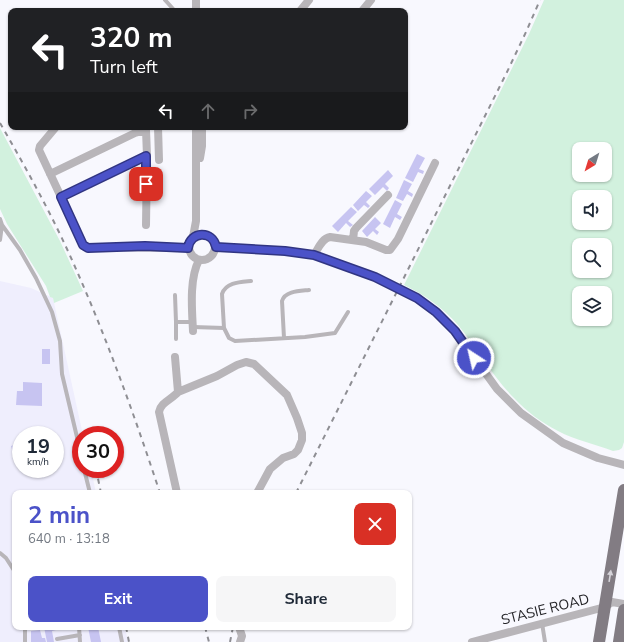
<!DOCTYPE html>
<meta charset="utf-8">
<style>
:root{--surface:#fff;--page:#f6f6f7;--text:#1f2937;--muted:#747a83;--accent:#4b52c8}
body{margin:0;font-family:"Nunito Sans",sans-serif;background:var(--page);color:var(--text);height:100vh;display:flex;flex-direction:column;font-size:15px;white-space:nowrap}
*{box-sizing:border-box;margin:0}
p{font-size:13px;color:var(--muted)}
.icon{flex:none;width:22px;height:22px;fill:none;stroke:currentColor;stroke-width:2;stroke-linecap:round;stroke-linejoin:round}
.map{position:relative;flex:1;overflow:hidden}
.details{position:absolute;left:12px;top:490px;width:400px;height:140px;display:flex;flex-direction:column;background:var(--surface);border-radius:8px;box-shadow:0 1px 3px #0004}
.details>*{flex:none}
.hud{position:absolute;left:8px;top:8px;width:400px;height:122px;border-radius:8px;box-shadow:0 1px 3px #0004;background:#202124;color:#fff;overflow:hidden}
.needle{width:26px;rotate:218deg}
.buttons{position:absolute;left:572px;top:142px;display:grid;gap:8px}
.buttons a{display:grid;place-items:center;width:40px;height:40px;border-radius:8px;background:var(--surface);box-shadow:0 1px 3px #0004;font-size:20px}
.speed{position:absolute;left:12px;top:426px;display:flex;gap:8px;font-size:20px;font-weight:700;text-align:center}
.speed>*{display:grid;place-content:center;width:52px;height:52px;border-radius:50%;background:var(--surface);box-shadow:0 1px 3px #0004;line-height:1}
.speed small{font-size:10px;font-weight:400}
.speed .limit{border:6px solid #d22;background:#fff;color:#111}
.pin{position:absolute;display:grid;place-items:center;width:34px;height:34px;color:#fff;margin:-17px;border-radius:8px;box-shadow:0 2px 6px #0006}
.me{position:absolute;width:44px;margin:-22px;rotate:325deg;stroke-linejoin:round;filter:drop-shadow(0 0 3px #0008)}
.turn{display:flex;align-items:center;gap:14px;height:84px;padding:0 16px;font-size:18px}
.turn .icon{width:52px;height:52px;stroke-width:2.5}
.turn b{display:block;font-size:28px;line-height:34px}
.lanes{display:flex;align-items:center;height:38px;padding:0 16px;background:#0003;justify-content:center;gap:20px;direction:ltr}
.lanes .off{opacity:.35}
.round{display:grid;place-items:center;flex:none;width:42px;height:42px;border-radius:8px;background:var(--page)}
.head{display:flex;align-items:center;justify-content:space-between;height:68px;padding:0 16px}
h1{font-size:24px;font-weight:700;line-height:30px;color:var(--accent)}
.primary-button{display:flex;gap:8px;margin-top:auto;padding:8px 16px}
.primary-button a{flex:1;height:46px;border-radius:8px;background:var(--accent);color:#fff;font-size:16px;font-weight:700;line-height:46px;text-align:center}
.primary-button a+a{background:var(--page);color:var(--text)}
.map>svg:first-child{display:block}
.built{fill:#efeefd;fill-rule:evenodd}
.green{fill:#d2f1de;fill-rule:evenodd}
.building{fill:#c7c4f1}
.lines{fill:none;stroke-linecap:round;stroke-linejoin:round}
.service{stroke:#b8b5b9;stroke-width:4}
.minor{stroke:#b8b5b9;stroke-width:8}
.primary{stroke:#827c83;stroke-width:12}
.rail{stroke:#8e8e93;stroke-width:2;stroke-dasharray:5 5;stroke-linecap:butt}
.oneway{fill:#d5d3d9}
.route-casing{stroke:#313582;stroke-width:10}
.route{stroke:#4b52c8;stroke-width:7}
.labels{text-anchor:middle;stroke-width:3;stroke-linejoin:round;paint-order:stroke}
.street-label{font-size:14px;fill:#242428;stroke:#f8f8fe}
</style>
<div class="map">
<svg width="624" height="642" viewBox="0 0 624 642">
<rect width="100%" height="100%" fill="#f8f8fe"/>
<!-- built -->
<path class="built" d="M0 281 31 288 53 298 83 435H81V469H91L96 493H15V627H125L128 642H0ZM21 435H55V469H21Z"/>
<!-- green -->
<path class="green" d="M544 0H624V442L622 448 619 450 613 451C595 444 575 440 558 431 542 423 526 411 514 398 492 376 478 349 458 325 443 308 425 295 404 285L529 34ZM579 149H605V175H579ZM579 197H605V223H579ZM579 245H605V271H579ZM579 293H605V319H579Z
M0 128 60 241 83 291 54 303 53 298 50 297 46 286 7 224 0 209Z"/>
<!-- building -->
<path class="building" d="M417 154 425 158 419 169 424 171 423 174 418 172 413 182 405 178Z
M388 170 393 176 385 184 389 188 387 191 383 187 375 195 369 189Z
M404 180 412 184 408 191 413 194 412 197 407 194 403 201 396 198Z
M366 191 372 196 366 202 370 206 368 208 364 205 358 211 353 205Z
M395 200 402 204 397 214 402 217 400 220 395 217 390 228 383 224Z
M351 207 357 212 348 221 353 225 350 227 346 223 338 232 332 226Z
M375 217 381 223 375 229 379 232 377 235 373 231 367 237 362 231Z
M42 349H50V364H42Z
M23 382 42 383V406L16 405 17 391H23Z
M19 444 21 451V460L16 462 11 446Z
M47 469H51L53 472 42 478 40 474Z
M44 627H55L56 630 52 631 54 642H47Z
M88 627H98L101 642H91Z
M40 630 42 638H45L46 642H31V631Z"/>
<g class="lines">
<!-- service -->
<path class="service" d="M165 0 175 11
M0 219 2 225 20 250 36 278 52 312 60 341 62 374 81 454
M0 240 2 225
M175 295 176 322H192
M176 322V339
M193 327 224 328 229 338 235 341 305 337 335 333 348 312
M224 328 222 294C226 282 241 282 251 281
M284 338 282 301C285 291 300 291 309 290
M84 469 90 493
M0 553 6 558 15 572
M542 623 545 642
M25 627V642
M79 627 80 642
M119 627 122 642
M57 639 80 635"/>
<!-- minor -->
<path class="minor" d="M196 0V11
M300 11 309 0
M362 11 371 0
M56 127 40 146 39 150 61 197
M158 127 159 160
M200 158 202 146V127
M50 174 135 133 146 130 147 156
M146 225 147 156 61 197 83 245 85 247 188 248
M189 247a13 13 0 1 1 26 0a13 13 0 1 1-26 0Z
M193 237 196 221V127
M353 240 354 231 356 228 388 195
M215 247 285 251 314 255 375 277 417 298 437 312 455 331 497 389 521 413 563 443 598 458 624 465
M314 255C318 249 322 238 330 237L366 242 386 250H390L398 239 435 163
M193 331C192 310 189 279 199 260
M175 357 178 392C171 400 161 402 159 412L177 493
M178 392 217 376 237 365 246 362 254 364 287 395 297 418 302 433V440L298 450 294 454 283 458 270 469 257 493
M239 627 242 636 240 642
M472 642 605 607 612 602 624 604"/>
<!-- primary -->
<path class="primary" d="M599 642 624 490
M619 642 624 610"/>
<!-- rail -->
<path class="rail" d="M0 123C26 168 51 213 72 260 106 336 134 414 160 493
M96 469 101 493
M296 493 507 72 526 32 540 0
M126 627 129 642
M205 627 209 642
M230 642 233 627"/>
</g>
<!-- one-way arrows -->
<defs><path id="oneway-solid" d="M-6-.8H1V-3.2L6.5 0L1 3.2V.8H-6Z"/></defs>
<use class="oneway" href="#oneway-solid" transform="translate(610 576) rotate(-81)"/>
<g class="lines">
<!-- route casing -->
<g class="route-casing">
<path id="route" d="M146 184V156L61 197 83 245 88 248 145 246 188 248C190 231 213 230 216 247L285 251 314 255 375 277 417 298 436 312 455 331 474 358"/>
</g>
<!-- route -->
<use href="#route" class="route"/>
</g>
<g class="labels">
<!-- street labels -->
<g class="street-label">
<text transform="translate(545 609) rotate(-14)" y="5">STASIE ROAD</text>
</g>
</g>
</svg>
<div class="buttons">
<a><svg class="needle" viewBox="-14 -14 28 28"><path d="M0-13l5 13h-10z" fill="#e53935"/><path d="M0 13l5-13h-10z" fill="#747a83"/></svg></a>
<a><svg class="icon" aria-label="sound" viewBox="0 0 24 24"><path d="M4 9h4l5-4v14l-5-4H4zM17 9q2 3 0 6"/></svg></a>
<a><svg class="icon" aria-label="search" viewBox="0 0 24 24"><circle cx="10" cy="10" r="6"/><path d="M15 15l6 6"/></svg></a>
<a><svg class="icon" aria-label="layers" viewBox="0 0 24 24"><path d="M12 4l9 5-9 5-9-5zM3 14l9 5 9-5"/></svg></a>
</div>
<div class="speed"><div>19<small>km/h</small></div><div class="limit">30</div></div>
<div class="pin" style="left:146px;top:184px;background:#d93025"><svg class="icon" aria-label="arrive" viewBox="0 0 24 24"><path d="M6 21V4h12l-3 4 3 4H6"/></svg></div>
<svg class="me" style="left:474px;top:358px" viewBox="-20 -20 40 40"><circle r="17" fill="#4b52c8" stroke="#fff" stroke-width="3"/><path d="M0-11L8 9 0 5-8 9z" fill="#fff"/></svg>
<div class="hud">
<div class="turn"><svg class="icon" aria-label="left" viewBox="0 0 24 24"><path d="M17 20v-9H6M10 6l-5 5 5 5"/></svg><div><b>320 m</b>Turn left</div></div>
<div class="lanes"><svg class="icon" aria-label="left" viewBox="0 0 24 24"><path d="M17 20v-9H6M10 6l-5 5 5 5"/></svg><svg class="icon off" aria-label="ahead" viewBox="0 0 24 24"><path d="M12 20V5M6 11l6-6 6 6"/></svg><svg class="icon off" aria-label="right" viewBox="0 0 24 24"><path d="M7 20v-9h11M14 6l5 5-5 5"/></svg></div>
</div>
<section class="details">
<div class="head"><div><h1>2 min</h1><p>640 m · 13:18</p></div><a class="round" style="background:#d93025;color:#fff"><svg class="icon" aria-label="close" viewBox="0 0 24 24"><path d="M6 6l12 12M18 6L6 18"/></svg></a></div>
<div class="primary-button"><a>Exit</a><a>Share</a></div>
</section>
</div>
